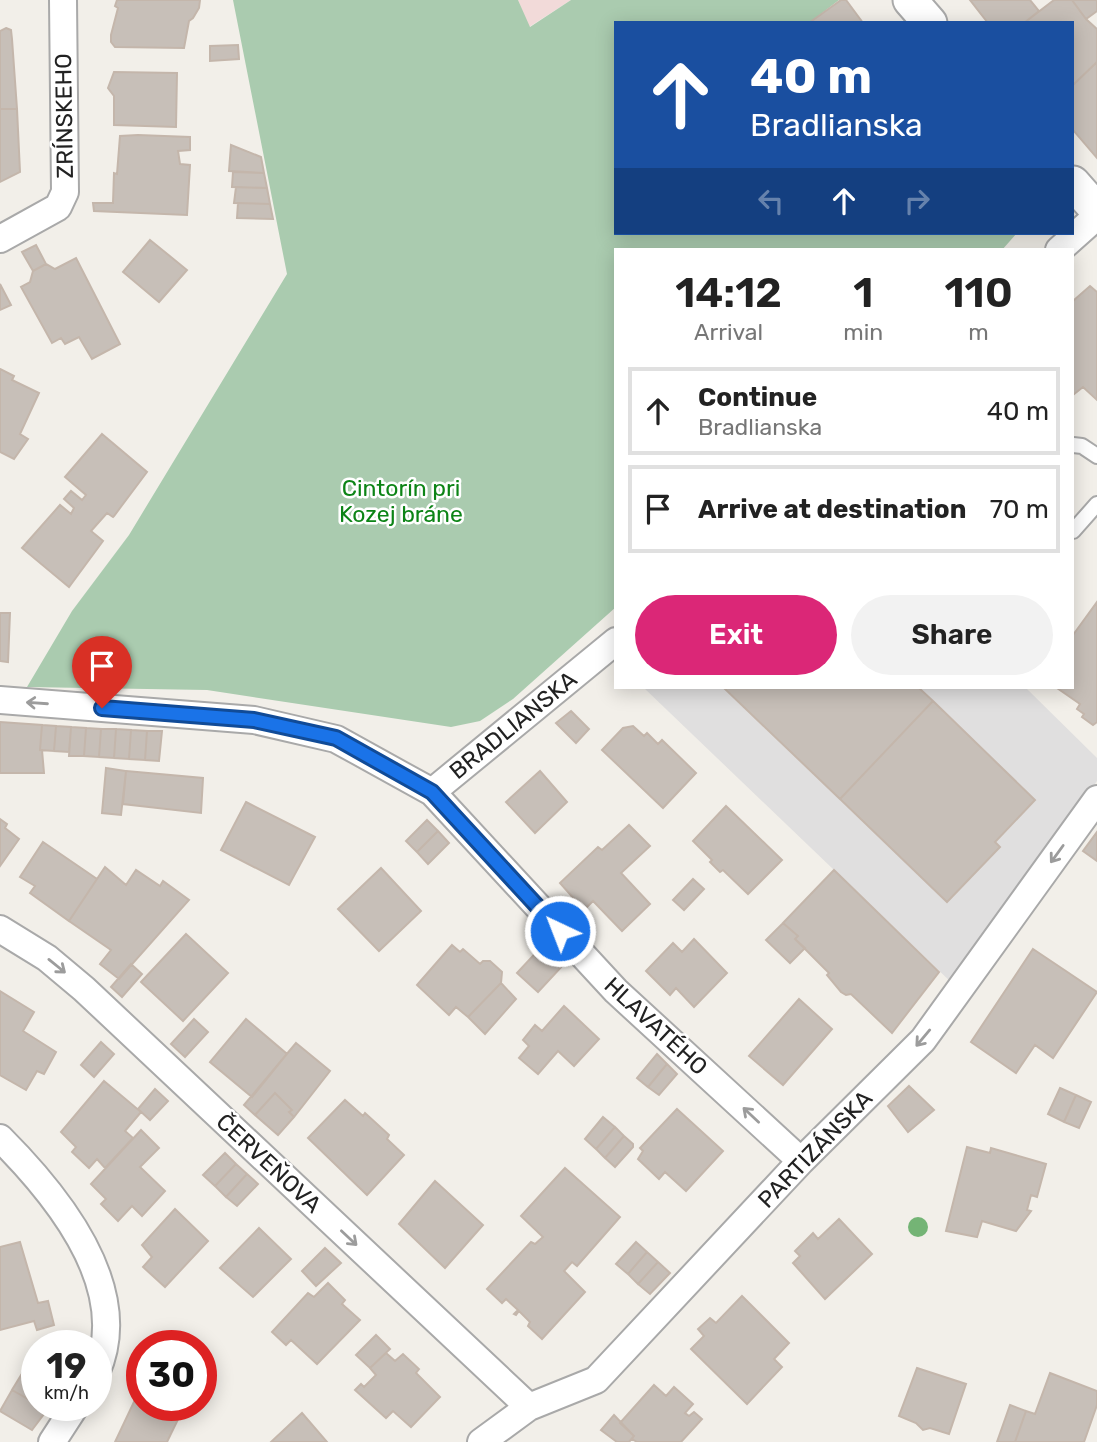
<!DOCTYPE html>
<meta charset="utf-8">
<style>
:root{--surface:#fff;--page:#f2f2f2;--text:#222;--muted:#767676;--line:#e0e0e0;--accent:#db2777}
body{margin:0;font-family:Rubik,sans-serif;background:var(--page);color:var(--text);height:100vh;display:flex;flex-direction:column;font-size:26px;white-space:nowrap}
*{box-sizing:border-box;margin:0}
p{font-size:23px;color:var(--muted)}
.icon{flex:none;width:38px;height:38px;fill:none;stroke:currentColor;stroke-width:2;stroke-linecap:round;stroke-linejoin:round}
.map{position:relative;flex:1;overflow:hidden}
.side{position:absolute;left:614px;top:248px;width:460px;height:441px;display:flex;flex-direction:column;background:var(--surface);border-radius:0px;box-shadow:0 4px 18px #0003}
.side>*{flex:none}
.top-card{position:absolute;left:614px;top:21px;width:460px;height:214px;border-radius:0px;box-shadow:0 4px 18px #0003;background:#1a4fa0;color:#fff;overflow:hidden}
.speed{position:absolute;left:21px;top:1330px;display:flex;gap:14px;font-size:35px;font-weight:700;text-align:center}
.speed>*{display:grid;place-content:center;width:91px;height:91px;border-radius:50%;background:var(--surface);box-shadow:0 4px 18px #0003;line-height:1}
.speed small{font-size:18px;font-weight:400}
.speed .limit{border:10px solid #d22;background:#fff;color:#111}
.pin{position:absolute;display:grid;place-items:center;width:60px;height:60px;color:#fff;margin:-72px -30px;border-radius:50% 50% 50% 0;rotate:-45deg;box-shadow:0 0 7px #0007}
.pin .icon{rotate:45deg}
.me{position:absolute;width:77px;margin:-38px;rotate:317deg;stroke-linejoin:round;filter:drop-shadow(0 0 5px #0008)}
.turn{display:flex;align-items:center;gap:24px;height:147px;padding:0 21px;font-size:32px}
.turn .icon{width:91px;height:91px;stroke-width:2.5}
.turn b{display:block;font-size:49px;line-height:60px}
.lanes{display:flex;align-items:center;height:66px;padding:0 21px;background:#0003;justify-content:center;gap:35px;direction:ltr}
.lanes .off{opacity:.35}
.eta{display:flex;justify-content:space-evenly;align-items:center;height:119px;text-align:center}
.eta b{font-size:42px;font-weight:600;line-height:49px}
.primary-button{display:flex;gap:14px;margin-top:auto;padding:14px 21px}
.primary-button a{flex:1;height:80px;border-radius:42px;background:var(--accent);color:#fff;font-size:28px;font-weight:600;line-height:80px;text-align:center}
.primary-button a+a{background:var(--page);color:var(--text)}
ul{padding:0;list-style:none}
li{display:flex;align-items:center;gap:21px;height:88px;margin:0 14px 10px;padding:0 7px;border:4px solid var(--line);border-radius:0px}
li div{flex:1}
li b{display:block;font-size:26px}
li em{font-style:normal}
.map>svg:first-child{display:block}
.residential{fill:#e0dfdf}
.commercial{fill:#f2dad9}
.cemetery{fill:#aacbaf}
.building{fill:#c7bfb8;stroke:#c4b6ab;stroke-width:2}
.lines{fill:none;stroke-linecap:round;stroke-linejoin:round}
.service-casing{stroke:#a9a9a9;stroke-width:18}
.minor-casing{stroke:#a9a9a9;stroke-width:30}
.tertiary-casing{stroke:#a9a9a9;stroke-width:37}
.service{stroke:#fff;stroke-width:14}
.minor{stroke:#fff;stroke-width:26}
.tertiary{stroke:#fff;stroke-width:33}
.tree{fill:#74b475}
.oneway{stroke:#9c9c9c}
.route-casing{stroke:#114b97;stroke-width:18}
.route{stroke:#1a73e8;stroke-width:12}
.labels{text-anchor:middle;stroke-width:5;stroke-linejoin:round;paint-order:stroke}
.street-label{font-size:23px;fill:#222;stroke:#fff}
.park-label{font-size:23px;fill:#0c8416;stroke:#fff}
</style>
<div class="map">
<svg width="1097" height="1442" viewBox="0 0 1097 1442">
<rect width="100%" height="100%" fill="#f2efe9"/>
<!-- residential -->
<path class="residential" d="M644 688H1026L1097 758V781L954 985Z"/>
<!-- commercial -->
<path class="commercial" d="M518 0H571L529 27Z"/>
<!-- cemetery -->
<path class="cemetery" d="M233 0H518L530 27 571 0H839L809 23H616V233H1017L1002 250H616V607L513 699 480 721 451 727 207 690 27 687 72 611 129 535 287 274Z"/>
<!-- building -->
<path class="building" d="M117 0H200L199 8 193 18 189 21 184 48 115 47 111 42V35L118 8 115 6Z
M846 0 863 23H809L841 0Z
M970 0H1030L1039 11 1024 23H988Z
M1054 0H1072L1086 19 1097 29V62L1073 85V23H1024Z
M1072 0H1097V11L1086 19Z
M6 28 11 30 12 39 17 109H0V31Z
M238 45 239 59 210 61V46Z
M1097 62V158L1073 130V85Z
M114 72 177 73 176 127 114 125V96L108 88Z
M0 109H17L20 172 0 182Z
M138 135 190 137V150L178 151 180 164 190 165 187 215 94 211 93 203H113L114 173 117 174 120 136Z
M231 145 261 157 264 173 229 171Z
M233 172 264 173 267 188 232 187Z
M236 187 267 188 270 204 234 203Z
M238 203 270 204 273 219 237 218Z
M150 240 187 270 159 302 123 272Z
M36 245 46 264 33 271 22 252Z
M76 258 120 344 92 359 79 337 65 344 61 338 52 343 21 287 30 282 33 271 46 264 55 269Z
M0 284 11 305 0 310Z
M1090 286 1097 292V400L1083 387 1073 395V301Z
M0 369 14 376 12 380 39 393 20 434 28 439 14 459 0 452Z
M102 434 147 472 114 516 113 517 107 513 91 531 103 541 69 587 22 548 60 505 71 514 74 508 64 499 71 491 82 500 86 495 65 477Z
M1097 602V722L1093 725 1082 717 1084 714 1077 709 1080 704 1057 688H1073V635Z
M0 613H10L8 662 0 661Z
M724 688H919L933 701 840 799Z
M933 701 1035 800 995 842 1000 847 947 902 840 799Z
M571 711 589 729 576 743 556 723Z
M0 722 42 725 40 750H42L44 773H0Z
M42 725 56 726 54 751 40 750Z
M56 726 71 727 69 752 54 751Z
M633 726 644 736 647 733 658 744 662 740 696 773 663 808 602 750 623 728Z
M71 727 86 728 84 756H69Z
M86 728 101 729 99 757 84 756Z
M101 729H116L114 758 99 757Z
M116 729 131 730 129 759 114 758Z
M131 730 147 731 145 760 129 759Z
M147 731H162L159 761 145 760Z
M106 768 126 771 121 815 102 813Z
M126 771 203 778 201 813 123 804Z
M540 771 567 802 535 833 506 802Z
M246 802 315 837 289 885 221 850Z
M726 806 782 860 748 894 723 870 720 872 710 862 712 860 693 841Z
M0 819 7 824 5 828 19 839 0 866Z
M427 820 438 831 417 852 406 841Z
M629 825 650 846 621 873 650 904 622 931 593 901 584 910 560 883 598 847 602 850Z
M438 831 449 843 428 864 417 852Z
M1097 832V861L1083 851Z
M43 842 97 879 69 921 30 893 35 886 20 877Z
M105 867 126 885 136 870 160 886 163 881 189 900 119 979 100 964 111 950 69 921Z
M381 868 421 911 379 951 338 909Z
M834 870 939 972 892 1033 851 994 846 995 841 992 827 975 829 973 795 939 798 936 783 923Z
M693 879 704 889 684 910 673 900Z
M783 923 798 936 795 939 805 948 790 963 766 940Z
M186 934 228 973 183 1021 141 982Z
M694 939 727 973 694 1007 676 988 670 995 646 971 673 943 682 952Z
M545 943 564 964 538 992 517 973Z
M452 945 460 952 463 949 480 964 483 961H490L502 972 501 983 468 1017 456 1007 449 1015 417 985Z
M1033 949 1097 992 1053 1058 1035 1045 1016 1073 971 1042Z
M131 964 142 974 122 997 111 987Z
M501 983 516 999 485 1034 468 1017Z
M0 991 34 1012 23 1031 56 1052 44 1074 37 1071 26 1090 0 1075Z
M799 999 832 1029 783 1085 749 1056Z
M564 1006 599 1039 574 1066 558 1051 538 1074 519 1058 529 1046 523 1040 535 1025 542 1031Z
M194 1019 208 1032 185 1057 171 1044Z
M246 1019 287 1054 252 1097 210 1062Z
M101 1042 114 1054 94 1077 81 1065Z
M296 1043 330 1071 294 1117 289 1112 292 1110 275 1093 255 1115 244 1105Z
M657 1054 667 1064 648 1087 637 1078Z
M667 1064 677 1074 659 1095 648 1087Z
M104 1081 141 1112 125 1131 133 1138 105 1168 97 1159 89 1168 72 1152 76 1147 61 1132Z
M909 1086 934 1110 908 1132 888 1106Z
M1060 1088 1076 1095 1064 1122 1048 1114Z
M155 1089 168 1101 150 1120 138 1109Z
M275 1093 292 1110 289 1112 294 1117 278 1135 255 1115Z
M1076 1095 1091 1102 1079 1128 1064 1122Z
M345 1100 363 1116 365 1113 389 1135 387 1139 404 1155 367 1195 308 1138Z
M677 1109 723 1151 686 1191 665 1172 659 1179 638 1159 643 1151 640 1148Z
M603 1117 615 1127 596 1149 585 1139Z
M615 1127 624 1136 605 1158 596 1149Z
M141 1130 159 1148 140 1167 165 1191 142 1216 132 1206 118 1221 101 1204 106 1199 91 1184Z
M624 1136 633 1144V1147L615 1167 605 1158Z
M967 1147 990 1153 991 1148 1046 1164 1037 1197 1031 1195 1027 1210 1031 1211 1016 1231 982 1221 977 1237 946 1231Z
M225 1153 236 1164 215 1186 203 1175Z
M236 1164 247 1174 226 1197 215 1186Z
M565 1168 620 1217 577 1266 572 1262 564 1271 585 1292 542 1339 528 1326 530 1322 519 1311 516 1315 514 1314 518 1310 506 1299 502 1303 487 1289 531 1242 535 1244 543 1237 521 1216Z
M247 1174 258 1184 237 1206 226 1197Z
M435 1181 483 1225 445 1268 399 1224Z
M175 1209 208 1241 165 1287 143 1267 152 1257 142 1245Z
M839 1219 872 1254 825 1299 793 1263 800 1256 795 1251 813 1233 818 1239Z
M259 1228 291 1259 253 1297 220 1268Z
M20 1242 38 1303 48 1301 54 1325 37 1330 34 1321 0 1330V1247Z
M636 1242 647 1252 628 1274 616 1264Z
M325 1248 341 1263 316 1286 302 1271Z
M647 1252 658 1262 638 1284 628 1274Z
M658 1262 670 1273 650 1294 638 1284Z
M328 1283 345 1300 342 1304 360 1320 317 1364 291 1340 286 1345 272 1332 308 1293 314 1297Z
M742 1296 789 1343 774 1359 782 1367 747 1404 691 1349 704 1336 698 1329 710 1318 716 1323Z
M376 1335 390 1349 370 1368 356 1355Z
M386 1353 395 1361 403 1354 419 1369 416 1373 440 1397 411 1427 393 1411 386 1418 355 1390 361 1384 364 1387 376 1375 370 1368Z
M917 1368 966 1384 949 1434 930 1428 923 1430 916 1423 899 1416Z
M23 1372 37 1381V1404L12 1390Z
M1050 1373 1097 1391V1405L1084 1442H1015L1026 1411 1035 1414Z
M142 1385V1405H185L167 1442H115Z
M654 1385 666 1396 674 1387 693 1404 685 1413 689 1416 694 1412 702 1419 681 1442H637L632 1439 634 1436 620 1423Z
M12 1390 47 1410 32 1430 0 1411Z
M1010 1405 1026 1411 1015 1442H997Z
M302 1413 327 1442H271Z
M614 1415 634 1436 629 1442H617L601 1430Z"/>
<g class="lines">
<!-- service casing -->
<g class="service-casing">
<path id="service" d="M1073 445 1082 446 1097 456
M1073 531 1097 504"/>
</g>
<!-- minor casing -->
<g class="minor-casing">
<path id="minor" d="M0 239 58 207 65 192 63 0
M1059 250 1097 216
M0 700 254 720 336 739 432 792 616 991 801 1161
M432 792 616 641
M0 929 47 958 84 989 529 1407
M0 1138C57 1195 134 1288 96 1373
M52 1442 76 1405
M481 1442 529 1407 596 1380 801 1161 923 1040 1097 799"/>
</g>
<!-- tertiary casing -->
<g class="tertiary-casing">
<path id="tertiary" d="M910 0 930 23
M1073 183 1097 210"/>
</g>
<!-- service -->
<use href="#service" class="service"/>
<!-- minor -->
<use href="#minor" class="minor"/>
<!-- tertiary -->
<use href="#tertiary" class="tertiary"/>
</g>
<!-- trees -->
<circle class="tree" cx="918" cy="1227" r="10"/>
<!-- one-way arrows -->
<defs><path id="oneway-shaft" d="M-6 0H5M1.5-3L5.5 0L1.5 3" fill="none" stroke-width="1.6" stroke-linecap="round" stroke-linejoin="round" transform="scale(1.75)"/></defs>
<g class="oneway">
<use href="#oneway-shaft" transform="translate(37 703) rotate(-176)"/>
<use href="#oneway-shaft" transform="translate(1057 854) rotate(126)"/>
<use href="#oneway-shaft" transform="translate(57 966) rotate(39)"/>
<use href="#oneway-shaft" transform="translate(923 1038) rotate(130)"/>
<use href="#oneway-shaft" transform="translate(751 1115) rotate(-137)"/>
<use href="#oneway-shaft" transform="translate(349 1238) rotate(43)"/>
</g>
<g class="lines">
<!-- route casing -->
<g class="route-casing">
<path id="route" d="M102 708 254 720 336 738 432 792 560 931"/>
</g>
<!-- route -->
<use href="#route" class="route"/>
</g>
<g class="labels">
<!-- street labels -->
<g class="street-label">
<text transform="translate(64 116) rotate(-91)" y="8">ZRÍNSKEHO</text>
<text transform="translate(513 725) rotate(-39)" y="8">BRADLIANSKA</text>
<text transform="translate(656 1026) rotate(43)" y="8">HLAVATÉHO</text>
<text transform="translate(815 1149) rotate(-46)" y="8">PARTIZÁNSKA</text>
<text transform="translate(269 1163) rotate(43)" y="8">ČERVEŇOVA</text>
</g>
<!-- park labels -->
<g class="park-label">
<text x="401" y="496">Cintorín pri<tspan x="401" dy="26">Kozej bráne</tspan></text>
</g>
</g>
</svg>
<div class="speed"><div>19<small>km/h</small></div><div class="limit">30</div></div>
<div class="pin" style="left:102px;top:708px;background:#d93025"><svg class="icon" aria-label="arrive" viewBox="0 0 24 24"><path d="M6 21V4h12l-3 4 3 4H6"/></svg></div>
<svg class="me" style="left:560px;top:931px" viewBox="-20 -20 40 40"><circle r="17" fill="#1a73e8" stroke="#fff" stroke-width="3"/><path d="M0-11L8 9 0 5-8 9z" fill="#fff"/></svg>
<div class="top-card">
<div class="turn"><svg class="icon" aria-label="ahead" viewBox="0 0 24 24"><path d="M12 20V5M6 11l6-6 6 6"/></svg><div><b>40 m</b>Bradlianska</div></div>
<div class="lanes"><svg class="icon off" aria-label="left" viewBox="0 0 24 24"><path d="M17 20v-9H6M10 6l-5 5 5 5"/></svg><svg class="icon" aria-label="ahead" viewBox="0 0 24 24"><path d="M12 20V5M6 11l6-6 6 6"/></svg><svg class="icon off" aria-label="right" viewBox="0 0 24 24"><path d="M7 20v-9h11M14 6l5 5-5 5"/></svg></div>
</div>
<section class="side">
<div class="eta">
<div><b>14:12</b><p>Arrival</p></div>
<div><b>1</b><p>min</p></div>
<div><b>110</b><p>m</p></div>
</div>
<ul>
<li><svg class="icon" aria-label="ahead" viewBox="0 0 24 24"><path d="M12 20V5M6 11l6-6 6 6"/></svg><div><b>Continue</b><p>Bradlianska</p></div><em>40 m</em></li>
<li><svg class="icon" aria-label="arrive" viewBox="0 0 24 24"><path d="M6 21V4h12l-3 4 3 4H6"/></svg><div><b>Arrive at destination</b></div><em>70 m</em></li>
</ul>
<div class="primary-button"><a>Exit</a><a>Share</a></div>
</section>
</div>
